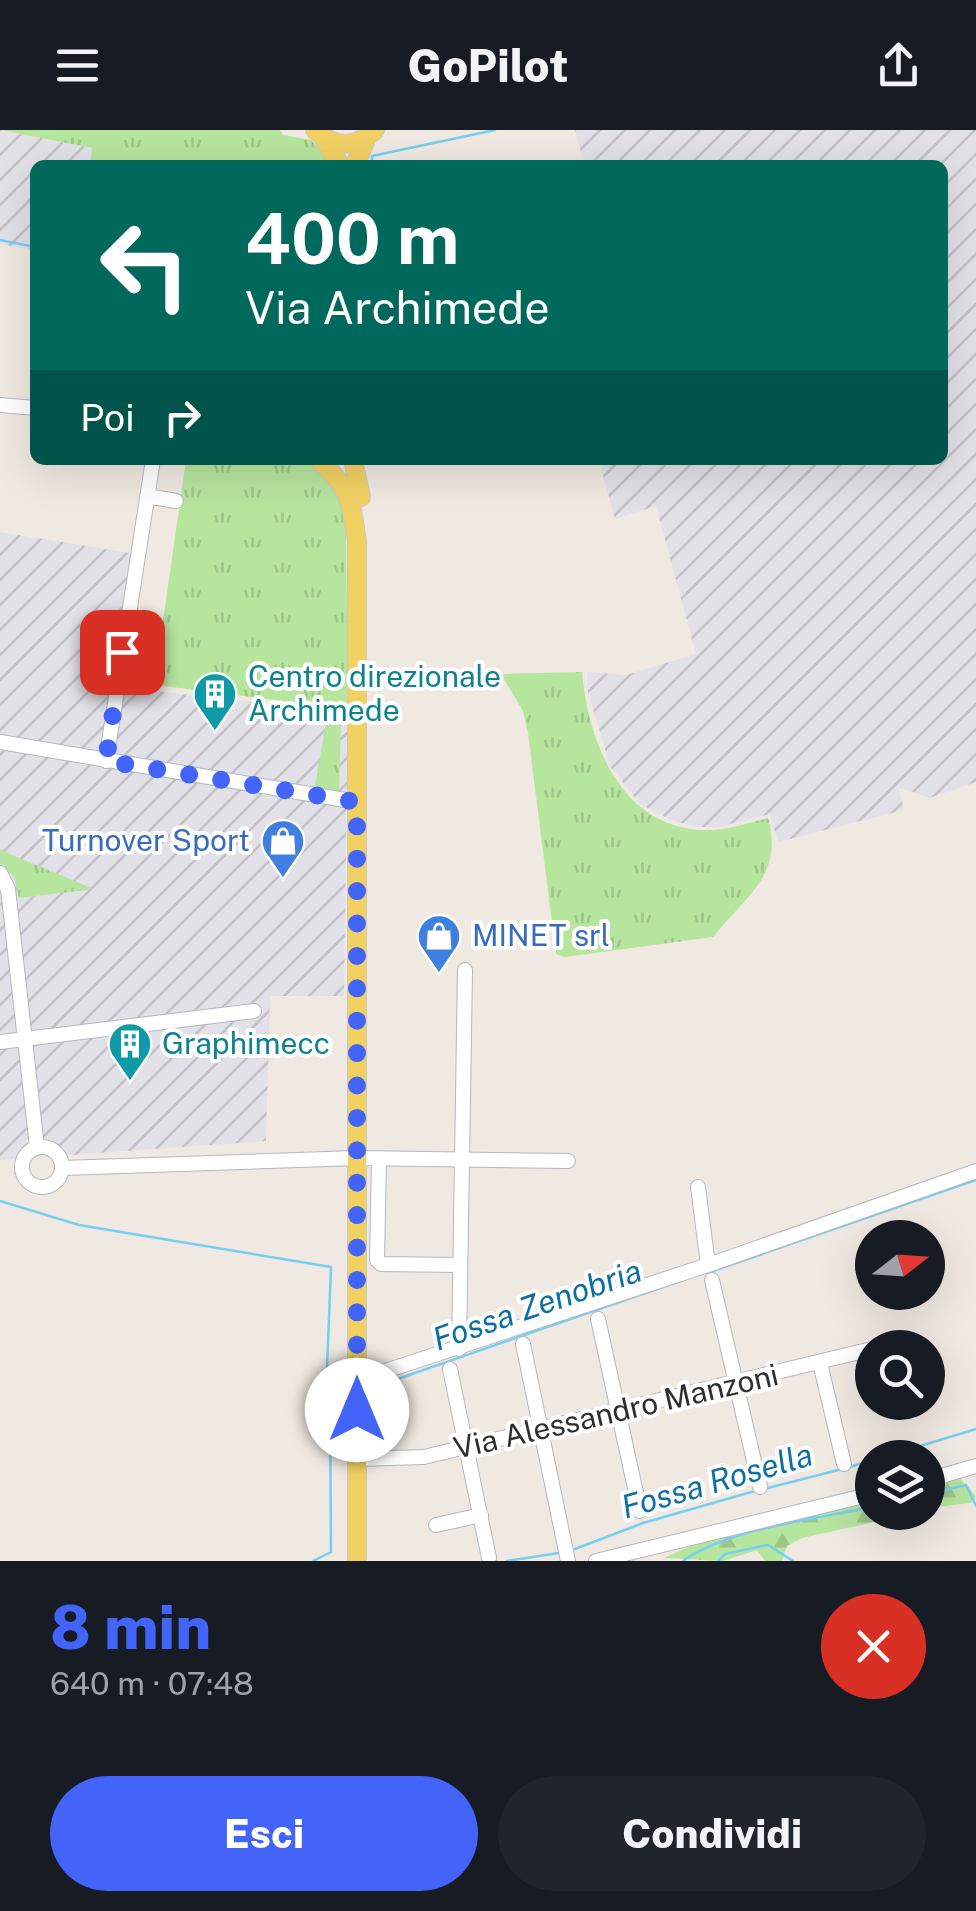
<!DOCTYPE html>
<html lang="it">
<meta charset="utf-8">
<style>
:root{--surface:#171b24;--page:#20242c;--text:#f1f3f6;--muted:#9ea1a6;--accent:#4264fb}
body{margin:0;font-family:"Public Sans",sans-serif;background:var(--page);color:var(--text);height:100vh;display:flex;flex-direction:column;font-size:38px;white-space:nowrap}
*{box-sizing:border-box;margin:0}
p{font-size:32px;color:var(--muted)}
.icon{flex:none;width:55px;height:55px;fill:none;stroke:currentColor;stroke-width:2;stroke-linecap:round;stroke-linejoin:round}
.map{position:relative;height:1431px;overflow:hidden}
.side{display:flex;flex-direction:column;background:var(--surface);flex:1}
.side>*{flex:none}
.guide{position:absolute;left:30px;top:30px;width:918px;height:305px;border-radius:15px;box-shadow:0 10px 40px #0002;background:#00695c;color:#fff;overflow:hidden}
.needle{width:65px;rotate:73deg}
.tools{position:absolute;left:855px;top:1090px;display:grid;gap:20px}
.tools a{display:grid;place-items:center;width:90px;height:90px;border-radius:50%;background:var(--surface);box-shadow:0 10px 40px #0002;font-size:50px}
.pin{position:absolute;display:grid;place-items:center;width:85px;height:85px;color:#fff;margin:-42px;border-radius:20px;box-shadow:0 5px 15px #0006}
.me{position:absolute;width:110px;margin:-55px;rotate:0deg;stroke-linejoin:round;filter:drop-shadow(0 0 8px #0008)}
.turn{display:flex;align-items:center;gap:35px;height:210px;padding:0 50px;font-size:45px}
.turn .icon{width:130px;height:130px;stroke-width:2.5}
.turn b{display:block;font-size:70px;line-height:85px}
.then{display:flex;align-items:center;height:95px;padding:0 50px;background:#0003;gap:20px;font-size:38px}
.round{display:grid;place-items:center;flex:none;width:105px;height:105px;border-radius:52px;background:var(--page)}
.summary{display:flex;align-items:center;justify-content:space-between;height:170px;padding:0 50px}
h1{font-size:60px;font-weight:800;line-height:75px;color:var(--accent)}
.cta{display:flex;gap:20px;margin-top:auto;padding:20px 50px}
.cta a{flex:1;height:115px;border-radius:60px;background:var(--accent);color:#fff;font-size:40px;font-weight:800;line-height:115px;text-align:center}
.cta a+a{background:var(--page);color:var(--text)}
header{display:flex;justify-content:space-between;align-items:center;height:130px;padding:0 50px;background:var(--surface);font-size:45px;font-weight:800}
.map>svg:first-child{display:block}
.industrial{fill:url(#industrial-furrows)}
.grass{fill:url(#grass-tufts)}
.forest{fill:url(#forest-firs)}
.lines{fill:none;stroke-linecap:round;stroke-linejoin:round}
.stream{stroke:#75cff0;stroke-width:2.5}
.minor-casing{stroke:#b4b7c1;stroke-width:16}
.major-casing{stroke:#c9c9c9;stroke-width:20}
.minor{stroke:#fff;stroke-width:14}
.major{stroke:#f2d163;stroke-width:18}
.route{stroke:#4264fb;stroke-width:18;stroke-dasharray:0 32.4}
.labels{text-anchor:middle;stroke-width:8;stroke-linejoin:round;paint-order:stroke}
.culture-label{font-size:30px;fill:#0d838f;stroke:#fff;text-anchor:start}
.shop-label{font-size:30px;fill:#366cbe;stroke:#fff;text-anchor:end}
.street-label{font-size:30px;fill:#2e2e2e;stroke:#fff}
.water-label{font-size:32px;font-style:italic;fill:#0d6fa3;stroke:#fff}
</style>
<header><svg class="icon" aria-label="menu" viewBox="0 0 24 24"><path d="M4 6h16M4 12h16M4 18h16"/></svg>GoPilot<svg class="icon" aria-label="share" viewBox="0 0 24 24"><path d="M12 15V3M7 8l5-5 5 5M5 13v7h14v-7"/></svg></header>
<div class="map">
<svg width="976" height="1431" viewBox="0 0 976 1431">
<defs>
<pattern id="industrial-furrows" width="10" height="10" patternUnits="userSpaceOnUse" patternTransform="scale(2.5)"><rect width="10" height="10" fill="#e3e1e8"/><path d="M-1 1l2-2M0 10L10 0M9 11l2-2" fill="none" stroke="#c3c1c7"/></pattern>
<pattern id="grass-tufts" width="24" height="20" patternUnits="userSpaceOnUse" patternTransform="scale(2.5)"><rect width="24" height="20" fill="#b6e59e"/><path d="M3 7l-1-3M5 7V3M7 7l1-3M15 17l-1-3M17 17v-4M19 17l1-3" fill="none" stroke="#9dc588"/></pattern>
<pattern id="forest-firs" width="22" height="20" patternUnits="userSpaceOnUse" patternTransform="scale(2.5)"><rect width="22" height="20" fill="#b6e59e"/><path d="M5 1l3.5 6h-7zM16 11l3.5 6h-7z" fill="#9dc588"/></pattern>
</defs>
<rect width="100%" height="100%" fill="#efe9e1"/>
<!-- industrial -->
<path class="industrial" d="M0 0 92 18 90 35H35V94L30 120 0 114Z
M575 0H976V652L930 668 898 657 904 680 778 712 770 684 719 697H695L669 689 640 674 610 636 588 562 587 542 626 545 696 524 656 376 615 389 599 330H942V35H584Z
M0 402 143 425 126 558 348 582 344 866H270L266 1011 0 1030Z"/>
<!-- grass -->
<path class="grass" d="M1 0H280L283 5 311 10 331 35H90L92 18Z
M186 330H307L333 355 346 379 348 579 131 552 140 491H163Z
M582 542C588 611 620 695 700 700 723 702 747 693 768 688 784 745 747 765 713 807L565 827 556 824 528 603 523 581 501 544Z
M327 586 341 588 339 663 315 656Z
M0 719 12 725 94 759 19 768 14 747 0 734Z"/>
<!-- forest -->
<path class="forest" d="M959 1347 976 1366 971 1373 928 1378V1357Z
M872 1371V1382L915 1383 802 1408 787 1416 782 1431H765L757 1420 723 1431 664 1428 693 1415Z"/>
<g class="lines">
<!-- stream -->
<path class="stream" d="M372 35V26L495 0
M0 110 35 117
M0 1071 79 1095 331 1137 326 1264 330 1269 351 1265
M713 1141 976 1050
M363 1261 686 1149
M881 1328 976 1299
M850 1337 872 1330
M768 1358 842 1339
M928 1364 966 1355 976 1376
M575 1419 643 1393 755 1361
M313 1431 331 1422 330 1270
M507 1431 559 1423
M683 1431C729 1398 817 1389 872 1377
M718 1431 725 1424 768 1415 793 1431"/>
<!-- minor casing -->
<g class="minor-casing">
<path id="minor" d="M0 275 35 278
M147 366 176 371
M0 612 357 672
M106 631 153 330
M0 743 8 759 37 1017
M0 912 254 881
M22 1037a20 20 0 1 1 40 0a20 20 0 1 1-40 0Z
M379 1029 377 1130 381 1134 459 1135
M62 1038 356 1028 568 1031
M698 1057 708 1135
M712 1150 760 1357
M598 1189 640 1381
M523 1214 568 1431
M877 1218 901 1211 903 1218
M459 1219 465 840
M820 1233 844 1334
M450 1239 489 1428
M358 1250 708 1135 976 1041
M357 1329 424 1327 872 1219
M928 1350 976 1336
M436 1395 481 1385
M596 1431 872 1364"/>
</g>
<!-- major casing -->
<g class="major-casing">
<path id="major" d="M315 0C334 18 356 18 375 0
M323 8 340 35
M355 35 367 7
M353 330 361 367
M321 332C352 361 351 372 357 412V1431"/>
</g>
<!-- minor -->
<use href="#minor" class="minor"/>
<!-- major -->
<use href="#major" class="major"/>
</g>
<g class="lines">
<!-- route -->
<path class="route" d="M122 522 106 631 357 672V1280"/>
</g>
<!-- icons -->
<defs>
<g id="building-pin" transform="scale(2.25)"><path d="M0 17L-7.5 6A9.5 9.5 0 1 1 7.5 6Z" fill="#0f9aa8" stroke="#fff"/><path d="M-4-6H4V6H1V3H-1V6H-4ZM-2.5-4.3h1.7v1.8h-1.7ZM.8-4.3h1.7v1.8H.8ZM-2.5-1h1.7V.8h-1.7ZM.8-1h1.7V.8H.8Z" fill="#fff"/></g>
<g id="shop-pin" transform="scale(2.25)"><path d="M0 17L-7.5 6A9.5 9.5 0 1 1 7.5 6Z" fill="#3f7fe0" stroke="#fff"/><path d="M-5-2.5h2.3a2.7 3.5 0 0 1 5.4 0H5L5.5 6h-11ZM-1.5-2.5h3a1.5 2.3 0 0 0-3 0Z" fill="#fff"/></g>
</defs>
<g fill-rule="evenodd">
<use href="#building-pin" x="215" y="564"/>
<use href="#shop-pin" x="283" y="711"/>
<use href="#shop-pin" x="439" y="806"/>
<use href="#building-pin" x="130" y="914"/>
</g>
<g class="labels">
<!-- culture labels -->
<g class="culture-label">
<text x="248" y="557">Centro direzionale<tspan x="248" dy="34">Archimede</tspan></text>
<text x="162" y="924">Graphimecc</text>
</g>
<!-- shop labels -->
<g class="shop-label">
<text x="250" y="721">Turnover Sport</text>
<text x="472" y="816" text-anchor="start">MINET srl</text>
</g>
<!-- street labels -->
<g class="street-label">
<text transform="translate(616 1282) rotate(-13)" y="10">Via Alessandro Manzoni</text>
</g>
<!-- water labels -->
<g class="water-label">
<text transform="translate(537 1175) rotate(-19)" y="11">Fossa Zenobria</text>
<text transform="translate(717 1351) rotate(-16)" y="11">Fossa Rosella</text>
</g>
</g>
</svg>
<div class="tools">
<a><svg class="needle" viewBox="-14 -14 28 28"><path d="M0-13l5 13h-10z" fill="#e53935"/><path d="M0 13l5-13h-10z" fill="#9ea1a6"/></svg></a>
<a><svg class="icon" aria-label="search" viewBox="0 0 24 24"><circle cx="10" cy="10" r="6"/><path d="M15 15l6 6"/></svg></a>
<a><svg class="icon" aria-label="layers" viewBox="0 0 24 24"><path d="M12 4l9 5-9 5-9-5zM3 14l9 5 9-5"/></svg></a>
</div>
<div class="pin" style="left:122px;top:522px;background:#d93025"><svg class="icon" aria-label="arrive" viewBox="0 0 24 24"><path d="M6 21V4h12l-3 4 3 4H6"/></svg></div>
<svg class="me" style="left:357px;top:1280px" viewBox="-20 -20 40 40"><circle r="19" fill="#fff"/><path d="M0-13L10 11 0 6-10 11z" fill="#4264fb"/></svg>
<div class="guide">
<div class="turn"><svg class="icon" aria-label="left" viewBox="0 0 24 24"><path d="M17 20v-9H6M10 6l-5 5 5 5"/></svg><div><b>400 m</b>Via Archimede</div></div>
<div class="then">Poi<svg class="icon" aria-label="right" viewBox="0 0 24 24"><path d="M7 20v-9h11M14 6l5 5-5 5"/></svg></div>
</div>
</div>
<section class="side">
<div class="summary"><div><h1>8 min</h1><p>640 m · 07:48</p></div><a class="round" style="background:#d93025;color:#fff"><svg class="icon" aria-label="close" viewBox="0 0 24 24"><path d="M6 6l12 12M18 6L6 18"/></svg></a></div>
<div class="cta"><a>Esci</a><a>Condividi</a></div>
</section>
